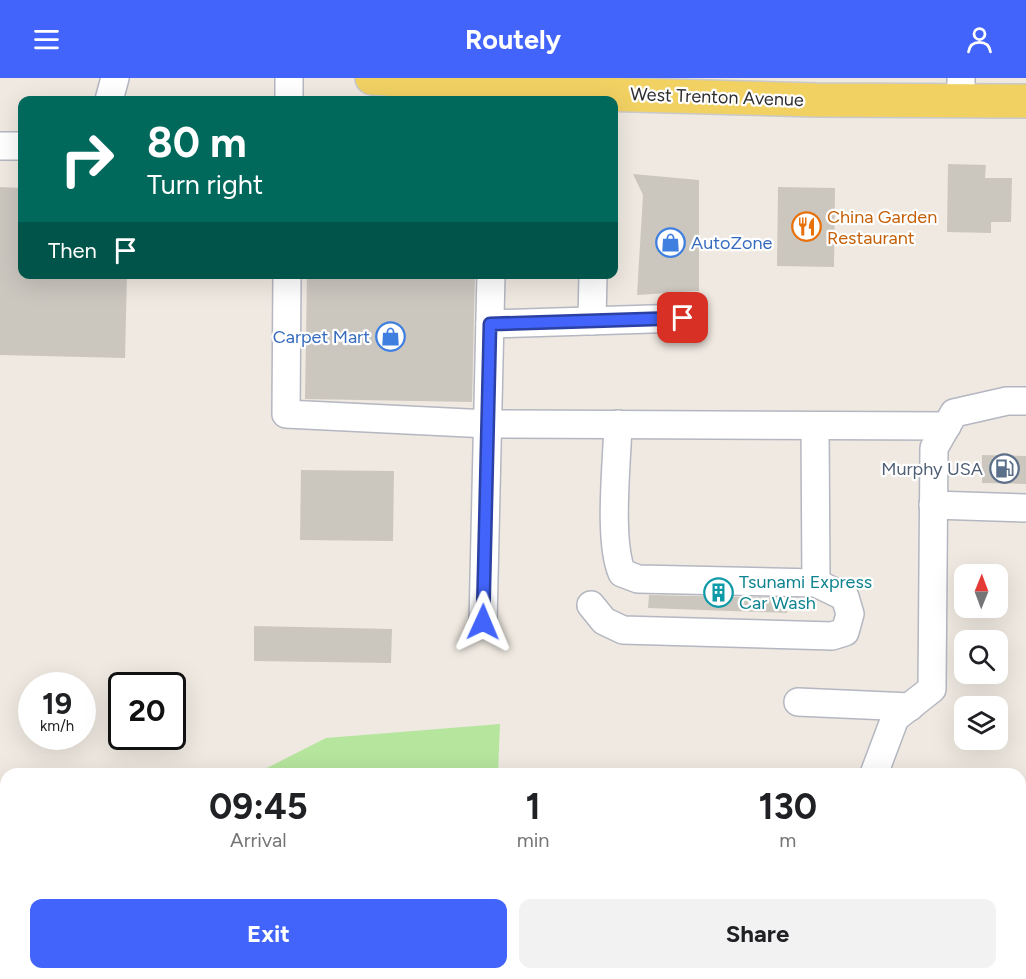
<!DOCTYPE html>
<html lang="en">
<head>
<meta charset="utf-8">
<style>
  :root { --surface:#fff; --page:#f2f2f2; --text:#202124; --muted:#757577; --accent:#4264fb }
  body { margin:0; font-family:Figtree,sans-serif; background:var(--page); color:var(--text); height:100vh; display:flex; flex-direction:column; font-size:22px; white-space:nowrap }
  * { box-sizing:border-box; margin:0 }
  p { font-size:20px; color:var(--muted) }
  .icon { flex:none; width:33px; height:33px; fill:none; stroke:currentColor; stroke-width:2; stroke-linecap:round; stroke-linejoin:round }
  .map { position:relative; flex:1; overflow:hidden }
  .details { position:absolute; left:0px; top:690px; width:1026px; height:212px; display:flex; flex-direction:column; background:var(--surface); border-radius:18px 18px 0 0; box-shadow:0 6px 24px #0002 }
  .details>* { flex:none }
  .guide { position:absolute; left:18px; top:18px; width:600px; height:183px; border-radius:12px; box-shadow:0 6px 24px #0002; background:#00695c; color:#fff; overflow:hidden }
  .needle { width:39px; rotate:1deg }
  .controls { position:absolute; left:954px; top:486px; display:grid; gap:12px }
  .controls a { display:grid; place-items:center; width:54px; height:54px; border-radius:12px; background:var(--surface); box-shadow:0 6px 24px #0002; font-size:30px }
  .speed { position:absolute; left:18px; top:594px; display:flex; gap:12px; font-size:30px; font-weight:700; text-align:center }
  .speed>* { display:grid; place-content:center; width:78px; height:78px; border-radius:50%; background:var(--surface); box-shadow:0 6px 24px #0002; line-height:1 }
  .speed small { font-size:15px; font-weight:400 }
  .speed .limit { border:3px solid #111; border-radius:9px; background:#fff; color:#111 }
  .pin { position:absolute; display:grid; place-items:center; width:51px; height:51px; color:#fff; margin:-26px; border-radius:12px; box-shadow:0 3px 9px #0006 }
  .me { position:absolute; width:66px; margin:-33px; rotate:1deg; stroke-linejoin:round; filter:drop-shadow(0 0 4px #0008) }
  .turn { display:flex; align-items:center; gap:21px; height:126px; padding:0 30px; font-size:27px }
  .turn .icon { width:78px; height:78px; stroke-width:2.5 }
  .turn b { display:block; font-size:42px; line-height:51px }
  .then { display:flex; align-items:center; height:57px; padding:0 30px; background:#0003; gap:12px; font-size:22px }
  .eta { display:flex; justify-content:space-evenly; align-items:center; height:102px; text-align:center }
  .eta b { font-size:36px; font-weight:700; line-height:42px }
  .button { display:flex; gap:12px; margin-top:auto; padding:12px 30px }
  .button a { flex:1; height:69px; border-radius:12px; background:var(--accent); color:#fff; font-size:24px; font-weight:700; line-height:69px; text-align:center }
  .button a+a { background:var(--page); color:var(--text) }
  header { display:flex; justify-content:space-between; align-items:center; height:78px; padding:0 30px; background:var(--accent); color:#fff; font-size:27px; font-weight:700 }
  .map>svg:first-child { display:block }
  .green { fill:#b6e59e }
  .building { fill:#cbc7bf }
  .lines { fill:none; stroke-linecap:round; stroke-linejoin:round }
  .minor-casing { stroke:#b4b7c1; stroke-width:30 }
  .major-casing { stroke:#c9c9c9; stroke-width:36 }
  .minor { stroke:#fff; stroke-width:27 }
  .major { stroke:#f2d163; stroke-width:33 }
  .route-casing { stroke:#2b41a3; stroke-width:15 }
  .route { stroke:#4264fb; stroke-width:10 }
  .labels { text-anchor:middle; stroke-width:4.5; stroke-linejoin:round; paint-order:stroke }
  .street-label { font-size:18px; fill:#2e2e2e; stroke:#fff }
  .food-label { font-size:18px; fill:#c56008; stroke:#fff; text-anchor:start }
  .shop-label { font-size:18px; fill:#366cbe; stroke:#fff; text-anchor:start }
  .service-label { font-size:18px; fill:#4e5e75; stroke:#fff; text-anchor:end }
  .culture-label { font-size:18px; fill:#0d838f; stroke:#fff; text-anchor:start }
</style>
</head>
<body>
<header><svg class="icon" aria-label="menu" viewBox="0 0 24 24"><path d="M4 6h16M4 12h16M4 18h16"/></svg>Routely<svg class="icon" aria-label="person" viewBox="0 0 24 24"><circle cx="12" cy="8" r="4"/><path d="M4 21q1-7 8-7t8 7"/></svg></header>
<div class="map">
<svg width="1026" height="901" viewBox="0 0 1026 901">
  <rect width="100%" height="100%" fill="#efe9e1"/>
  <g class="green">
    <polygon points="500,646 498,696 255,696 326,660"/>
    <polygon points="232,896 328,896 325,901 250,901"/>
  </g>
  <g class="building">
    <polygon points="948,86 986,87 985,100 1012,100 1011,144 991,144 991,155 947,154"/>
    <polygon points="633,96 699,102 699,213 637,217 643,117"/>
    <polygon points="0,109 22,110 22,196 127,196 125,280 0,277"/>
    <polygon points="778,109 835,110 834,189 777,188"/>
    <polygon points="307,196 475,196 472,324 305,321"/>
    <polygon points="982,377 1026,378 1026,406 982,405"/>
    <polygon points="301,392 394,393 393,463 300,462"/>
    <polygon points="649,517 787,520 787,535 648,530"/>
    <polygon points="254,548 392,551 391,585 254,583"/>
  </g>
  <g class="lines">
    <defs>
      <g id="minor">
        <polyline points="109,22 115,0"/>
        <polyline points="289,22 289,0"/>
        <polyline points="961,22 961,0"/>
        <polyline points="0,68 22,68"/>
        <polyline points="287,196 286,336 488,346 947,348"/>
        <polyline points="592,243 593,196"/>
        <polyline points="490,246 683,240"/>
        <polyline points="815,348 816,505"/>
        <polyline points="933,427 1026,430"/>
        <path d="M591 527 604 543 623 552 832 558 845 554 850 536 845 519 816 505 638 501 622 495C608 462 617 385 618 346"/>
        <polyline points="483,544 491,196"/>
        <polyline points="798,624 910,629"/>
        <polyline points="874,696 895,640 932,611 934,370 954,335 1007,323 1026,323"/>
        <polyline points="797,901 799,896"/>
      </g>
      <polyline id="major" points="372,0 597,16 816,22 1026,23"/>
    </defs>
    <use href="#minor" class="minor-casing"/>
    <use href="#major" class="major-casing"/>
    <use href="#minor" class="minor"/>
    <use href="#major" class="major"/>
  </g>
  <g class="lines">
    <defs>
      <polyline id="route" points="483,544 490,246 683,240"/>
    </defs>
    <use href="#route" class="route-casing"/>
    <use href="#route" class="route"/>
  </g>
  <defs>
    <symbol id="restaurant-ring" viewBox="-11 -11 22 22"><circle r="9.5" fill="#fff" stroke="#e8710a" stroke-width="1.5"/><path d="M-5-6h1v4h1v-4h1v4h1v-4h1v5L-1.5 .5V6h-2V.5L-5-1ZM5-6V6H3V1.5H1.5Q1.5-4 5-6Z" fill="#e8710a"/></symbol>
    <symbol id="shop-ring" viewBox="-11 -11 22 22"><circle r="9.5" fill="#fff" stroke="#3f7fe0" stroke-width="1.5"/><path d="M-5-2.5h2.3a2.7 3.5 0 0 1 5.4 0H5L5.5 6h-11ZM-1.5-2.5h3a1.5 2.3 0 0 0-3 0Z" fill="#3f7fe0"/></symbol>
    <symbol id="fuel-ring" viewBox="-11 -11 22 22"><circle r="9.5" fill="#fff" stroke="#5c6f8a" stroke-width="1.5"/><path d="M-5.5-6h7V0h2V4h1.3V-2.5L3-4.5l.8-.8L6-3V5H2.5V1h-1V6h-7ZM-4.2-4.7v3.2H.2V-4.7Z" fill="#5c6f8a"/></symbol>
    <symbol id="building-ring" viewBox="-11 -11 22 22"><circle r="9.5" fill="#fff" stroke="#0f9aa8" stroke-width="1.5"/><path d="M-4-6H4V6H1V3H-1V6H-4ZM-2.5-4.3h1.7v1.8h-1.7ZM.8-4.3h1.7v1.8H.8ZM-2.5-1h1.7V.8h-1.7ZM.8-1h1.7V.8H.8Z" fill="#0f9aa8"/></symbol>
  </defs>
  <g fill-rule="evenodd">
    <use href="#restaurant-ring" x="790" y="132" width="33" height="33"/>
    <use href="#shop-ring" x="654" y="148" width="33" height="33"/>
    <use href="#shop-ring" x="374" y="242" width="33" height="33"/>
    <use href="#fuel-ring" x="988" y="374" width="33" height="33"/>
    <use href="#building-ring" x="702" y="498" width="33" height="33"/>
  </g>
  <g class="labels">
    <g class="street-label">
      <text transform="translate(717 19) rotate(2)" y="6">West Trenton Avenue</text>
    </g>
    <g class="food-label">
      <text x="827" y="145">China Garden<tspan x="827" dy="21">Restaurant</tspan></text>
    </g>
    <g class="shop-label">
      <text x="691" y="171">AutoZone</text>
      <text x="370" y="265" text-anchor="end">Carpet Mart</text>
    </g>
    <g class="service-label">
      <text x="983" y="397">Murphy USA</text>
    </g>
    <g class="culture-label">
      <text x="739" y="510">Tsunami Express<tspan x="739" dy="21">Car Wash</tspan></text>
    </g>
  </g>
</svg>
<div class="controls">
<a><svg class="needle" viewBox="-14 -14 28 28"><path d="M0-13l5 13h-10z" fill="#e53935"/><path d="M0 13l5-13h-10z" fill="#757577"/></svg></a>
<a><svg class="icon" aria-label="search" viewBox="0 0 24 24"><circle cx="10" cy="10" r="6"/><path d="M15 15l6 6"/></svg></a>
<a><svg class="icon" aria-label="layers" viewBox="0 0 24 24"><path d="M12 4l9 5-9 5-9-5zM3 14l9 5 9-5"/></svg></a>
</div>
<div class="speed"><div>19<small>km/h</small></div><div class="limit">20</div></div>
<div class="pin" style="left:683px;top:240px;background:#d93025"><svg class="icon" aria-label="arrive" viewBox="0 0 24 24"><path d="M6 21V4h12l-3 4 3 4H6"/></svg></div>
<svg class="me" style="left:483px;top:544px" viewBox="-20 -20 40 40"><path d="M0-17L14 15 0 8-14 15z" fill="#4264fb" stroke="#fff" stroke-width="4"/></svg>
<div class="guide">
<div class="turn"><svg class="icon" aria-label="right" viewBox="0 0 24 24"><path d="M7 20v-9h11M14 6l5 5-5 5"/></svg><div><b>80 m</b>Turn right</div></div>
<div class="then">Then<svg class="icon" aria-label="arrive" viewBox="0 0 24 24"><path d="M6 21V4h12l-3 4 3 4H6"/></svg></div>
</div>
<section class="details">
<div class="eta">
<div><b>09:45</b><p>Arrival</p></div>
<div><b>1</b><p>min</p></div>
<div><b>130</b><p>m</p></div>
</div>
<div class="button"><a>Exit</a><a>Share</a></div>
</section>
</div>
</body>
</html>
